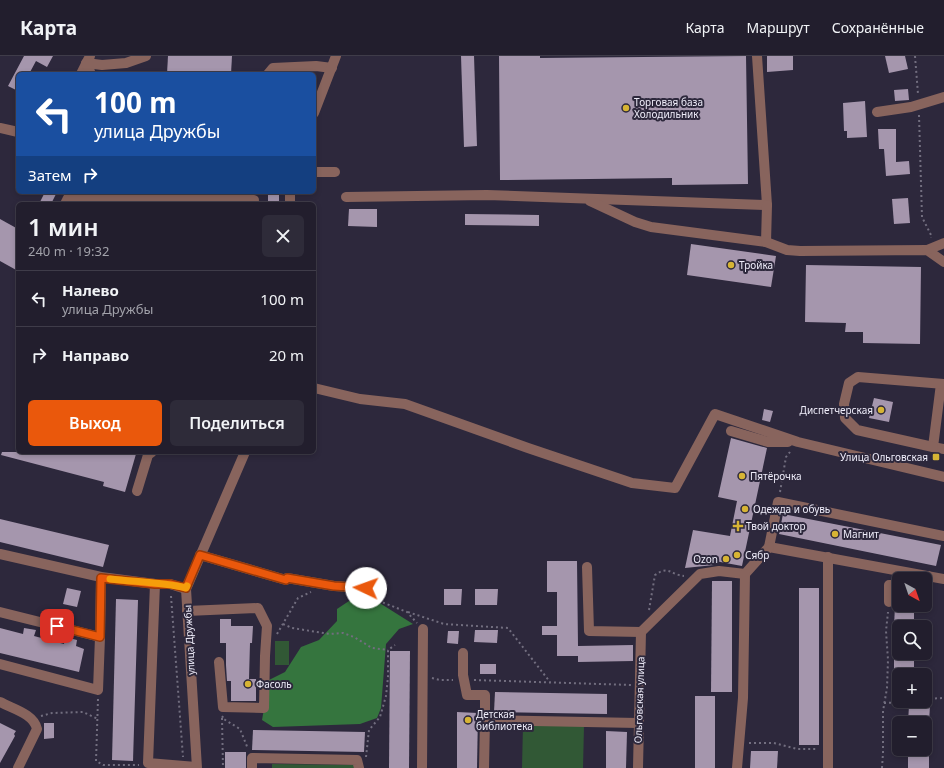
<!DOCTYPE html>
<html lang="ru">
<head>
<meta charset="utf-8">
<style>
  :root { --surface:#221e2d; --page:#2e2b39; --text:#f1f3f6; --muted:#a2a2aa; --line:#3f3c49; --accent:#ea580c }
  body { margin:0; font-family:"Noto Sans",sans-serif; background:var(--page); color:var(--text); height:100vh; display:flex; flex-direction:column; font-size:15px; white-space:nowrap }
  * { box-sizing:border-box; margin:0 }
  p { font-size:13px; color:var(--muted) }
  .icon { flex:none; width:22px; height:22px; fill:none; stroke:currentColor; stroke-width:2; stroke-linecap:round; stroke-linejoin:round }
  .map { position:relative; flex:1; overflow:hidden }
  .panel { position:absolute; left:16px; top:146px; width:300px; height:252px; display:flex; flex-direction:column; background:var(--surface); border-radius:6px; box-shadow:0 2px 6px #0003,0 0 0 1px var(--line) }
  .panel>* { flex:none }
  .hud { position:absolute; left:16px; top:16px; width:300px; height:122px; border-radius:6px; box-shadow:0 2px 6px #0003,0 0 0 1px var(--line); background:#1a4fa0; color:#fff; overflow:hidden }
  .needle { width:26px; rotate:140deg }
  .controls { position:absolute; left:892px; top:516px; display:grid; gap:8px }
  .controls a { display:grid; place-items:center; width:40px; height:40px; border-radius:6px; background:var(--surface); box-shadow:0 2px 6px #0003,0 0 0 1px var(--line); font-size:20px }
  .pin { position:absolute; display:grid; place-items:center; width:34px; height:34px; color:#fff; margin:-17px; border-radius:8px; box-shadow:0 2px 6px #0006 }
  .me { position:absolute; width:44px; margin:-22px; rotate:273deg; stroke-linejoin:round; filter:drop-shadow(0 0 3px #0008) }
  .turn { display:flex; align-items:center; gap:14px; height:84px; padding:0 12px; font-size:18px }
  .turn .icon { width:52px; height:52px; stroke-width:2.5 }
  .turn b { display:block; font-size:28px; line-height:34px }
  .then { display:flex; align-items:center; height:38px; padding:0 12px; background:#0003; gap:8px; font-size:15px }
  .round { display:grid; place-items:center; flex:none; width:42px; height:42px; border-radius:6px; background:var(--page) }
  .headline { display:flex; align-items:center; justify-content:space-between; height:68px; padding:0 12px }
  h1 { font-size:24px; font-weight:600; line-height:30px }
  .action { display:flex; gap:8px; margin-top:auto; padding:8px 12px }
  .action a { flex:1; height:46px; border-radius:6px; background:var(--accent); color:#fff; font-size:16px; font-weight:600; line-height:46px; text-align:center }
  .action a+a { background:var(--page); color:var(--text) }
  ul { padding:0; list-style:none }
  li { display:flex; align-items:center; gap:12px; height:56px; padding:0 12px; border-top:1px solid var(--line) }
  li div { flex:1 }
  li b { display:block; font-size:15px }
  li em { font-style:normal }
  header { display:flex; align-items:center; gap:24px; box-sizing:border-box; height:56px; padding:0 20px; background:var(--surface); border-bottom:1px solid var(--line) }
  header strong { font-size:19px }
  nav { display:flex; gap:22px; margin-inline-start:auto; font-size:14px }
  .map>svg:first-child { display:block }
  .green { fill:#315835 }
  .forest { fill:#35753e }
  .building { fill:#a596ad }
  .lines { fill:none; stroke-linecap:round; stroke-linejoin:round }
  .path { stroke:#726e7f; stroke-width:2; stroke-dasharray:2 3; stroke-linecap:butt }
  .minor { stroke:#88645d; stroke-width:10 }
  .route-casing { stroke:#983908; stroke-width:10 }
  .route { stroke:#ea580c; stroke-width:7 }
  .slow { stroke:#f59e0b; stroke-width:7 }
  .poi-dot { fill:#d7b434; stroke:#2d283c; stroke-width:1.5 }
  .labels { text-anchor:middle; stroke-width:4; stroke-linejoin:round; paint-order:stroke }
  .poi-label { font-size:10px; fill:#eeecf9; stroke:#2d283c; text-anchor:start }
  .street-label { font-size:10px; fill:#eeecf9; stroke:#2d283c }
</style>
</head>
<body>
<header>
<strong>Карта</strong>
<nav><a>Карта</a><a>Маршрут</a><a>Сохранённые</a></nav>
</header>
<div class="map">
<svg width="944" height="712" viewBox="0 0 944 712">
  <rect width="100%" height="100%" fill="#2d283c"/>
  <g class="green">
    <rect x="275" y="585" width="14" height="24"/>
    <polygon points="523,669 584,670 583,712 522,712"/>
    <polygon points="272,708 354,709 355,712 272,712"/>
  </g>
  <polygon class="forest" points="349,545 378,546 413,568 399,573 386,588 381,652 377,662 360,668 273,671 262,664 269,624 285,616 301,591 319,584 337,565 337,553"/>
  <g class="building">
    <polygon points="24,0 53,0 47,11 36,5 29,18 18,18 18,35 8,30"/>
    <polygon points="168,0 232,0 231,18 167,18"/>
    <polygon points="461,0 474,0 477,90 464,91"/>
    <polygon points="499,0 540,0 540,2 746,0 748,128 672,129 672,122 500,124"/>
    <polygon points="767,0 793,0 793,14 767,16"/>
    <polygon points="885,0 905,0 908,13 889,17"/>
    <polygon points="908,33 909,44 895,45 894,34"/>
    <polygon points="865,45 867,81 847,82 847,75 844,75 843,47"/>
    <polygon points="878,73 896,73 896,106 909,105 910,118 886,120 884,93 879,93"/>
    <polygon points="45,136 57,136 51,148 39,148"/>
    <polygon points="268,136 279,136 279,147 268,146"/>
    <polygon points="908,142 910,167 894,168 892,143"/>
    <polygon points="349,153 377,153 377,171 348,170"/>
    <polygon points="465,158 539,159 539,170 465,169"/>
    <polygon points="0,163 18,173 18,215 0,205"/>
    <polygon points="691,188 776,200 771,231 687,219"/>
    <polygon points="806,209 921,211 920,288 863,287 863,276 845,276 846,267 805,266"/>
    <polygon points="874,342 893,346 889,366 869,362"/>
    <polygon points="764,353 773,355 770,366 762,364"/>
    <polygon points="731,382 767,392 742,510 715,505 714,509 685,512 693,474 730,480 737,445 718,441"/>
    <polygon points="2,396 128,396 136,398 125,436 103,430 104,426 1,399"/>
    <polygon points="783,458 941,489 936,510 779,478"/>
    <polygon points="0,463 109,489 103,511 0,486"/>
    <polygon points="547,505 577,505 578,590 633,589 633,605 578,606 578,600 557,600 557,579 542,579 542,570 557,570 557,536 547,536"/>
    <polygon points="712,525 732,525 732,636 711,636"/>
    <polygon points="67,532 81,535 77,551 63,548"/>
    <rect x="799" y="532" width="20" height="157"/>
    <polygon points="444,533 462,533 461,549 444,549"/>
    <polygon points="475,533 498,533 497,549 475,549"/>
    <polygon points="116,543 138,544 133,705 112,704"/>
    <polygon points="895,549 914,549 914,571 894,571"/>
    <polygon points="220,563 231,563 231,570 253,570 252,587 250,587 249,623 256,623 256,645 231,645 231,625 227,625 226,609 226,587 220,587"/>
    <polygon points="0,572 23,578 24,572 36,574 34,580 64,588 65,581 77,584 76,590 84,593 79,616 0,597"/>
    <polygon points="475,574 498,574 497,587 474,586"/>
    <polygon points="448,575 459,575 458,588 447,587"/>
    <polygon points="390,595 410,595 409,712 389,712"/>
    <rect x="894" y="597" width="20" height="22"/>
    <rect x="480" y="608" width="16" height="10"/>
    <polygon points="495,636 607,638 607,658 494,656"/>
    <rect x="695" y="640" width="20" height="72"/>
    <polygon points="909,649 930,649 929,667 908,667"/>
    <polygon points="457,656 478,657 477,712 457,712"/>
    <polygon points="0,667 16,675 14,678 15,680 0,707"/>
    <polygon points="44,667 54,667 54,682 44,683"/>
    <polygon points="253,674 365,676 364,696 252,694"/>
    <polygon points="606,675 627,676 626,712 606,712"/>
    <rect x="908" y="693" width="21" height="19"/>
    <polygon points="751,695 778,695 777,712 750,712"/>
    <rect x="225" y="696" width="21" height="16"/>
  </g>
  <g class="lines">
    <g class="path">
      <polyline points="915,0 918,38"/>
      <polyline points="919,59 922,161 931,179 931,182"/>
      <polyline points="780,436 786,401 790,396"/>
      <polyline points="171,540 183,701"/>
      <polyline points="369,541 407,556 417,567"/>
      <path d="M649 554 655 519C669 509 671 519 684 520"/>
      <polyline points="408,556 444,568 508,572 550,626"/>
      <polyline points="283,568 292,572 330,578 343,577 354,581 372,592 388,594"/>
      <polyline points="277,578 298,542 311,536"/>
      <polyline points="432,622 440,624 453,624"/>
      <polyline points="474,624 631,629"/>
      <polyline points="98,643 96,705 103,709 139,709"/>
      <polyline points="925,643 944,642"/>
      <polyline points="884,647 918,646 920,645"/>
      <polyline points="41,660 52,657 83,656 98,663"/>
      <polyline points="223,660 222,662 240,673 248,693"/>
      <polyline points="222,662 223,712"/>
      <polyline points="749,687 774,687 797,693 817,693"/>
      <polyline points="366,701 369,674 380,661 386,640 388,621 388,594 395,589"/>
      <polyline points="882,712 883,697 883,655 887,632 888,604 886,575 888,556"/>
    </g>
    <g class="minor">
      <polyline points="81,18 90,0"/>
      <polyline points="91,18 86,7 102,9 126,7 146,0"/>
      <polyline points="268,18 273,12 316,10 332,12"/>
      <polyline points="877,56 911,51 944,41"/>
      <polyline points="314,57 336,0"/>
      <polyline points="0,72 18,76"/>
      <polyline points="314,116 335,116"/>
      <polyline points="346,141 487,139 767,149 757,0"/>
      <polyline points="590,145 635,166 651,171 766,186 787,194 800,195 927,194 944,206"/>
      <polyline points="65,148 68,142 254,144 253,148"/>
      <polyline points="290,148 290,136"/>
      <polyline points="766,186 767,149"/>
      <polyline points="927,194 944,187"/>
      <polyline points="941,328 933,391 944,393"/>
      <polyline points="314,332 360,343 405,348 528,392 632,427 675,432 715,358 798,386 944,421"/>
      <polyline points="731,375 768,386 788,386"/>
      <polyline points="933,391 857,374 845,362 844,348 849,327 858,321 944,328"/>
      <polyline points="137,435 148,399 152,396"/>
      <polyline points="944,480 778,446 769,491 944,523"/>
      <polyline points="0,498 101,521 155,528"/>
      <polyline points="200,499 286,524 287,522 334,530 366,532"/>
      <polyline points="828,501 828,712"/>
      <polyline points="587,511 589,575 641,576 700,518 719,515 745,518 769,491"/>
      <polyline points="925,530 928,530 928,520"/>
      <polyline points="186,533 170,528 155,528 148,707 196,711"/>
      <polyline points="889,546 889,529 899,529"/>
      <polyline points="187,555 258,552 267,570 265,600 264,652 223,651 219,606"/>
      <polyline points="0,556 100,581 101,521"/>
      <polyline points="463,597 463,619 467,639 485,639 485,664"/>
      <polyline points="0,608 98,634 100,581"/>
      <path d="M0 646C13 653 34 658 37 673L18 712"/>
      <polyline points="197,712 186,533 245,396"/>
      <polyline points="252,712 252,702 357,704 359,712"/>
      <polyline points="422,712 423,573"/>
      <polyline points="484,712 485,664 638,667"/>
      <polyline points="638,712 641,576"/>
      <polyline points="737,712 743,642 745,518"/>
    </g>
  </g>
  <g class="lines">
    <defs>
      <polyline id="route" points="57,570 100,581 101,522 155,528 170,528 186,532 200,499 286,524 287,522 334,530 366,532"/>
    </defs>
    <use href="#route" class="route-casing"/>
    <use href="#route" class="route"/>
    <path class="slow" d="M110 523C135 526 162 526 186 532L187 530"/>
  </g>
  <g class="poi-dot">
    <circle cx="626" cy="52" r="4"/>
    <circle cx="731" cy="209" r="4"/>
    <circle cx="881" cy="354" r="4"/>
    <rect x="932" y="397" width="8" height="8" rx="2"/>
    <circle cx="742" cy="420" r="4"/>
    <circle cx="745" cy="453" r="4"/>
    <path d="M736 464h4v4h4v4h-4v4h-4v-4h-4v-4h4z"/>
    <circle cx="835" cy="478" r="4"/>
    <circle cx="737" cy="499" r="4"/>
    <circle cx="726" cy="503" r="4"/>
    <circle cx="248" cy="628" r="4"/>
    <circle cx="468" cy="664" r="4"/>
  </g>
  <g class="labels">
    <g class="poi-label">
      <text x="634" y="50">Торговая база<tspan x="634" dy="12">Холодильник</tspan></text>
      <text x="739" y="213">Тройка</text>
      <text x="873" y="358" text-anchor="end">Диспетчерская</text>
      <text x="928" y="405" text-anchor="end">Улица Ольговская</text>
      <text x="750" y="424">Пятёрочка</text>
      <text x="753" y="457">Одежда и обувь</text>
      <text x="746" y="474">Твой доктор</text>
      <text x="843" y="482">Магнит</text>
      <text x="745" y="503">Сябр</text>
      <text x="718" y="507" text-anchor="end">Ozon</text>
      <text x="256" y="632">Фасоль</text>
      <text x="476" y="662">Детская<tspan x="476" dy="12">библиотека</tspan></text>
    </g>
    <g class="street-label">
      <text transform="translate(189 584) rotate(-93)" y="4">улица Дружбы</text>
      <text transform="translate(639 644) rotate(-88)" y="4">Ольговская улица</text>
    </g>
  </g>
</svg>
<div class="controls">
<a><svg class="needle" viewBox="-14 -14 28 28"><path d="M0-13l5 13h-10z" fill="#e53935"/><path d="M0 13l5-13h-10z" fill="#a2a2aa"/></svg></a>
<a><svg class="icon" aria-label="search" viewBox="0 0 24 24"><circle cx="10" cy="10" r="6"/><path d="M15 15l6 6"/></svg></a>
<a>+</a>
<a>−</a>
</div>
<div class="pin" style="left:57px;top:570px;background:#d93025"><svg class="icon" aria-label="arrive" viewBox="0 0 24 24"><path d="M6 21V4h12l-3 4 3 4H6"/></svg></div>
<svg class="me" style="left:366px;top:532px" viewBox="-20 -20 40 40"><circle r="19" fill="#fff"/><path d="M0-13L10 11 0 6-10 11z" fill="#ea580c"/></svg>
<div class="hud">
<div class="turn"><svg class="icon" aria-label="left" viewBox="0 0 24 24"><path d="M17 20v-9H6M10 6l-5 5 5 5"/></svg><div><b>100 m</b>улица Дружбы</div></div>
<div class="then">Затем<svg class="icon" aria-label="right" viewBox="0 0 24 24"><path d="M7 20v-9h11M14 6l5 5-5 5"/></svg></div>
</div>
<section class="panel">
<div class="headline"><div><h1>1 мин</h1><p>240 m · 19:32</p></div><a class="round"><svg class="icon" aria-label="close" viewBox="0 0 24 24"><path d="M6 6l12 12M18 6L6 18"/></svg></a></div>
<ul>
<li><svg class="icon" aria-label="left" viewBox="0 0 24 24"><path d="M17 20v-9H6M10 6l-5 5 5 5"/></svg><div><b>Налево</b><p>улица Дружбы</p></div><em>100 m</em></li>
<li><svg class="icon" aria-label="right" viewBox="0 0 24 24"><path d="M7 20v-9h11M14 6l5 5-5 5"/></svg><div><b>Направо</b></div><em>20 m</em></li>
</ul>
<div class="action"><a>Выход</a><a>Поделиться</a></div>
</section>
</div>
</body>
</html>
